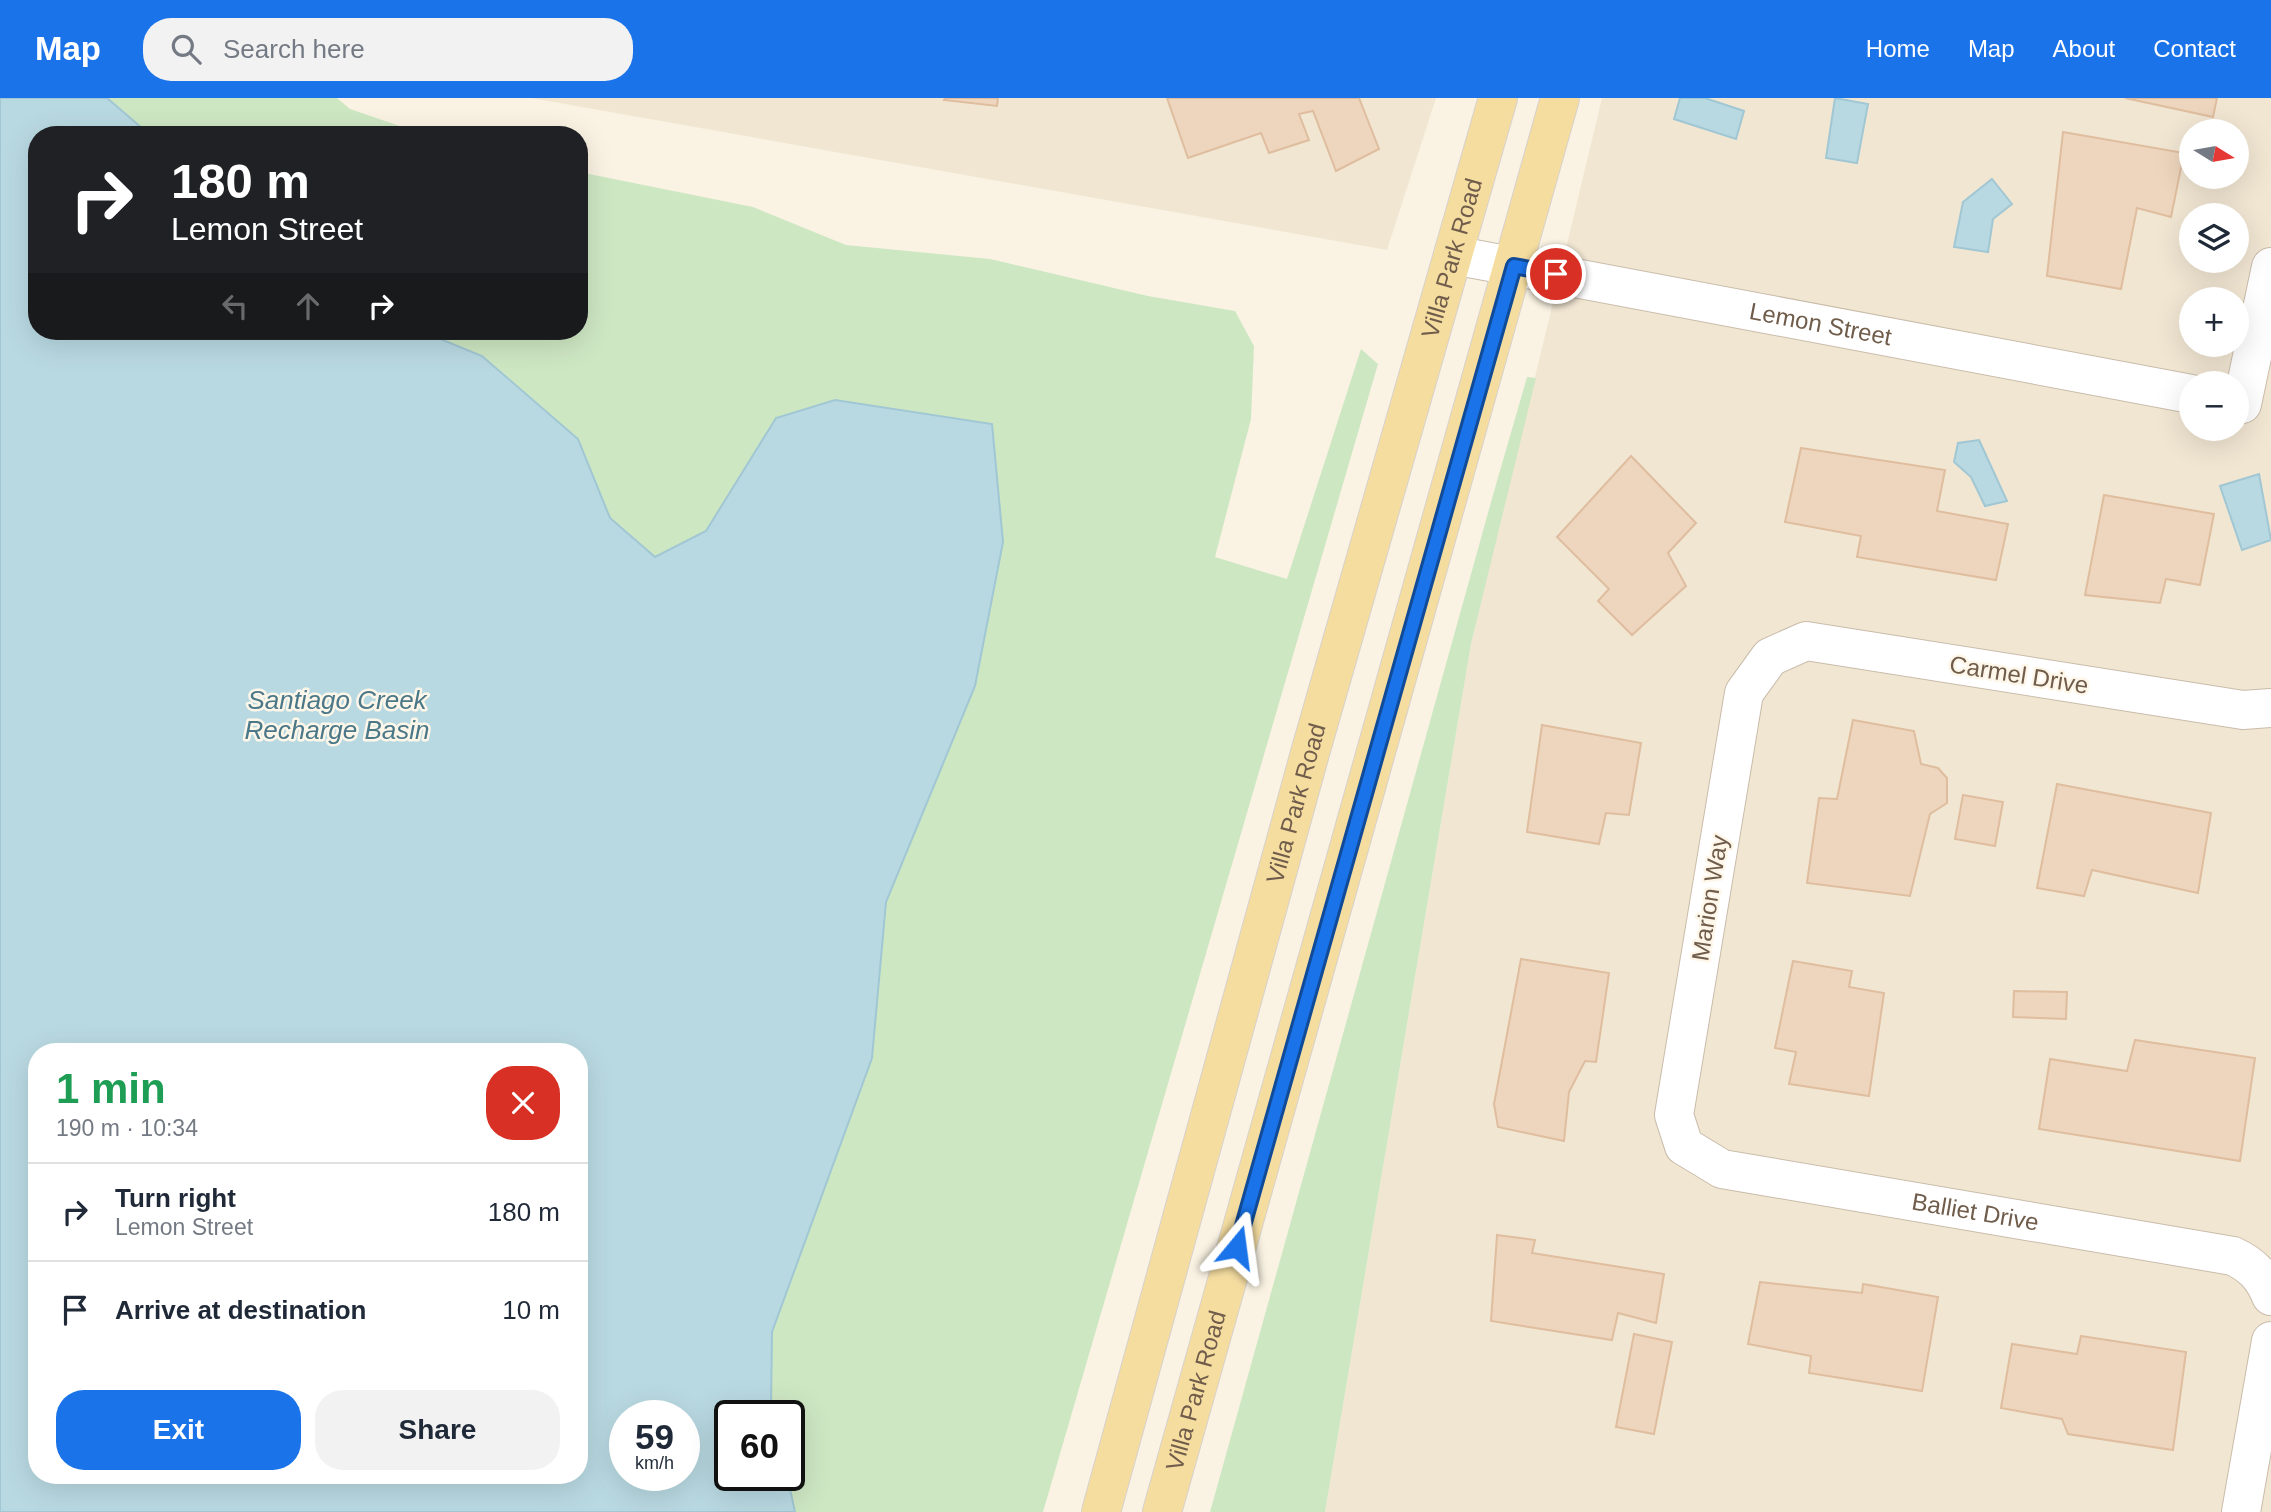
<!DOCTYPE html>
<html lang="en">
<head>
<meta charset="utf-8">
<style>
  :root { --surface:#fff; --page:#f2f2f3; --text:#1f2937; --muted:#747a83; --line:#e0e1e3; --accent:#1a73e8 }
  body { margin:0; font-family:Helvetica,sans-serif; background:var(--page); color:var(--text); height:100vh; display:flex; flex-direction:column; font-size:26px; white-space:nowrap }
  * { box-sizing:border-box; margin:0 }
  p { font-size:23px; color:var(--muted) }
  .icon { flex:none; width:38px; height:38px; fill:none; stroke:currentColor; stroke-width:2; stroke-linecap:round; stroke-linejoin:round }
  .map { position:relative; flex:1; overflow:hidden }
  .side { position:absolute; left:28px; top:945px; width:560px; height:441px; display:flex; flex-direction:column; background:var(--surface); border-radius:28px; box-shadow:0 7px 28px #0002 }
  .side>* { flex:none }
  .hud { position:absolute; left:28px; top:28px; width:560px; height:214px; border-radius:28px; box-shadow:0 7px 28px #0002; background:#202124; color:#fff; overflow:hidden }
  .needle { width:46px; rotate:101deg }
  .controls { position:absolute; left:2179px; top:21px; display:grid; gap:14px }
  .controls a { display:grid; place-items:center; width:70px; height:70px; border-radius:50%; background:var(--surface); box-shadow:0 7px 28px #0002; font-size:35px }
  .speed { position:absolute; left:609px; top:1302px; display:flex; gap:14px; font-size:35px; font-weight:700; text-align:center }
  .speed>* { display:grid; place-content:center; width:91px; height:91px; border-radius:50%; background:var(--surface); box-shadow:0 7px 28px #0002; line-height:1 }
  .speed small { font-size:18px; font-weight:400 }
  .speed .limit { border:4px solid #111; border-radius:10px; background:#fff; color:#111 }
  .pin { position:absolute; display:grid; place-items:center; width:60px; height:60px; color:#fff; margin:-30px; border:4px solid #fff; border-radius:50%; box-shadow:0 2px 7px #0007 }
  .me { position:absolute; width:77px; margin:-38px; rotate:16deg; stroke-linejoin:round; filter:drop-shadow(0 0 5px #0008) }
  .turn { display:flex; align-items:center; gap:24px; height:147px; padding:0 28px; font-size:32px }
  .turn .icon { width:91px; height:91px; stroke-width:2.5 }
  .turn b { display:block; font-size:49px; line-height:60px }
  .lanes { display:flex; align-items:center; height:66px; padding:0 28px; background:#0003; justify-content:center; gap:35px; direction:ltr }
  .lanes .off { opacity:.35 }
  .round { display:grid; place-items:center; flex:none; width:74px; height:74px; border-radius:28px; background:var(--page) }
  .head { display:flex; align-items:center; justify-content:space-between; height:119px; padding:0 28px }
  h1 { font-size:42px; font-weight:700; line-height:52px; color:#1e9e55 }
  .action { display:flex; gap:14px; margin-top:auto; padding:14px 28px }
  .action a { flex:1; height:80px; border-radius:28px; background:var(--accent); color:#fff; font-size:28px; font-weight:700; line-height:80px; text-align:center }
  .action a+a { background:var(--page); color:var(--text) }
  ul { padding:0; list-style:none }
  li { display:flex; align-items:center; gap:21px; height:98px; padding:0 28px; border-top:2px solid var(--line) }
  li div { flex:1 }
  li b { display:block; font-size:26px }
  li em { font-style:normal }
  header { display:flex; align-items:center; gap:42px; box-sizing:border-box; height:98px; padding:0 35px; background:var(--accent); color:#fff }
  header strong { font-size:33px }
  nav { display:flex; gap:38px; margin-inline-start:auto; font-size:24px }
  .search { width:490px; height:63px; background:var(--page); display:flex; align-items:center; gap:18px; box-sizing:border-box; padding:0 24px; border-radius:28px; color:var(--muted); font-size:26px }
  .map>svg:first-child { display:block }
  .residential { fill:#f1e6d2; fill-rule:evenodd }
  .green { fill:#cee7c3 }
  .water { fill:#b9d9e2; stroke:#a0c7d3; stroke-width:2; fill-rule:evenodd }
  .building { fill:#eed5bd; stroke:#dfbd9f; stroke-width:2 }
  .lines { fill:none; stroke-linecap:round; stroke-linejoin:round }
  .minor-casing { stroke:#cabcab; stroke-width:40 }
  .major-casing { stroke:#d7d1cd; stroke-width:40 }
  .minor { stroke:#fff; stroke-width:38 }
  .major { stroke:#f5dda0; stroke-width:38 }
  .route-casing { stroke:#114b97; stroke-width:18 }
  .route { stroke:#1a73e8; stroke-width:12 }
  .labels { text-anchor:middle; stroke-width:5; stroke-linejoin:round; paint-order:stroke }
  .street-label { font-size:24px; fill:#705c4b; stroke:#fef7e9 }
  .water-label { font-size:26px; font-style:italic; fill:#4a7889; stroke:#fef7e9 }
</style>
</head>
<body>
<header>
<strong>Map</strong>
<div class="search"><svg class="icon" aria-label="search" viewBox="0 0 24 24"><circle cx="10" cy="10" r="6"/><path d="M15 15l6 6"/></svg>Search here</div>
<nav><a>Home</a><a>Map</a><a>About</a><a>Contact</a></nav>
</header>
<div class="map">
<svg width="2271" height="1414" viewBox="0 0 2271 1414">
  <rect width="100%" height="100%" fill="#faf3e3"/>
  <g class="residential">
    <polygon points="531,0 1436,0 1387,152"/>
    <path d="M1602 0H2271V1414H1325L1471 546ZM2191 33H2236V79H2191ZM2191 117H2236V163H2191ZM2191 201H2236V247H2191ZM2191 285H2236V331H2191Z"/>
  </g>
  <g class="green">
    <polygon points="107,0 337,0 350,11 426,37 150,37"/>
    <polygon points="579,74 753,109 846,147 990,161 1148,198 1235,213 1254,248 1251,321 1215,459 1287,481 1361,251 1378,266 1043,1414 795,1414 787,1377 789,1377 789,1318 773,1318 771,1309 772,1234 872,960 886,804 975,588 1003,444 992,326 907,313 776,320 706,433 655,460 610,420 578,341 482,258 421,233 579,233"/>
    <polygon points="1527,279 1536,280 1471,546 1325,1414 1210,1414 1493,397"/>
  </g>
  <g class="water">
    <path d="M0 0H107L150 37H37V233H421L482 258 578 341 610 420 655 459 706 433 776 320 835 302 992 326 1003 444 975 588 886 804 872 960 772 1234 771 1309 773 1318H730V1377H787L795 1414H0ZM37 954H579V1377H37ZM625 1318H684V1377H625Z"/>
    <polygon points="1680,0 1705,0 1744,13 1736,41 1674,21"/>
    <polygon points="1835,0 1868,6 1857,65 1826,60"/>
    <polygon points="1992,81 2012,106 1993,121 1988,154 1954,149 1963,104"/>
    <polygon points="1979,342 2007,403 1985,408 1971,379 1954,364 1958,345"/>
    <polygon points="2259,376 2271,442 2242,452 2220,388"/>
  </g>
  <g class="building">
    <polygon points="945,0 998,0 997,8 944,2"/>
    <polygon points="1167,0 1359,0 1379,51 1336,73 1313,13 1299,16 1309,42 1269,55 1261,35 1188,60"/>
    <polygon points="2125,0 2217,0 2213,19"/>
    <polygon points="2063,34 2184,55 2171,119 2137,110 2121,191 2047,178"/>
    <polygon points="1801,350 1945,372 1937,413 2008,426 1996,482 1857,459 1861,438 1785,424"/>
    <polygon points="1631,358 1696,425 1668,455 1686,488 1632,537 1598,503 1609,491 1557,439"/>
    <polygon points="2104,397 2214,416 2200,487 2166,481 2160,505 2085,497"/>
    <polygon points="1853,622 1914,633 1921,666 1938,670 1947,680 1947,705 1930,716 1910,798 1807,785 1819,700 1837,701"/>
    <polygon points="1542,627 1641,645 1629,717 1606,715 1599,746 1527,734"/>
    <polygon points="2057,686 2211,715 2198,795 2092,772 2084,798 2037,790"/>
    <polygon points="1963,697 2003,704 1995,748 1955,741"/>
    <polygon points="1521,861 1609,875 1596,964 1585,963 1569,994 1564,1043 1498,1029 1494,1006"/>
    <polygon points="1793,863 1852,873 1849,889 1884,895 1869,998 1789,986 1796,954 1775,950"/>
    <polygon points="2014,893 2067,894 2066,921 2013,919"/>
    <polygon points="2135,942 2255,960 2240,1063 2039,1031 2050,961 2127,973"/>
    <polygon points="1497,1137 1535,1142 1532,1155 1664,1176 1656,1225 1618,1215 1612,1242 1491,1223"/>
    <polygon points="1760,1184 1862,1195 1863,1186 1938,1199 1922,1293 1809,1275 1811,1258 1748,1246"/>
    <polygon points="1634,1236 1672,1244 1654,1336 1616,1329"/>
    <polygon points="2081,1238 2186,1254 2173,1352 2068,1336 2062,1321 2001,1310 2012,1246 2077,1256"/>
  </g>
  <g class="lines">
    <defs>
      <g id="minor">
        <path id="s1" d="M1453 157 2191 296"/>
        <polyline points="2242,306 2271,169"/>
        <path id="s2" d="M2271 610 2243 612 1806 543 1770 559 1744 595 1674 1017 1684 1048 1722 1071 2233 1158C2252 1167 2263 1178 2271 1198"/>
        <polyline points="2241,1414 2271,1243"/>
      </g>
      <g id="major">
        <path id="s3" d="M1101 1414 1310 655 1498 0"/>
        <path id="s4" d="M1162 1414 1560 0"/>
      </g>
    </defs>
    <use href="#minor" class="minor-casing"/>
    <use href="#major" class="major-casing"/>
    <use href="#minor" class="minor"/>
    <use href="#major" class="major"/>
  </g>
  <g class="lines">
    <defs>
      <polyline id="route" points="1237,1149 1514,168 1556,176"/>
    </defs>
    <use href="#route" class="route-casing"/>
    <use href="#route" class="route"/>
  </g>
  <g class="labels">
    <g class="street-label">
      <text dy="8" stroke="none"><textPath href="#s3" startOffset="1302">Villa Park Road</textPath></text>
      <text dy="8" stroke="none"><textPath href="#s1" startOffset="374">Lemon Street</textPath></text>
      <text transform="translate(2019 577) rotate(9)" y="8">Carmel Drive</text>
      <text dy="8" stroke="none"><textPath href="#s3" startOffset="735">Villa Park Road</textPath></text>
      <text transform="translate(1710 800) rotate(-81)" y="8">Marion Way</text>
      <text dy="8" stroke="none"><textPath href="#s2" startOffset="1316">Balliet Drive</textPath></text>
      <text dy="8" stroke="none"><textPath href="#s4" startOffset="126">Villa Park Road</textPath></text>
    </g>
    <g class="water-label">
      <text x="337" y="611">Santiago Creek<tspan x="337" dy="30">Recharge Basin</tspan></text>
    </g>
  </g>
</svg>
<div class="controls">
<a><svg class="needle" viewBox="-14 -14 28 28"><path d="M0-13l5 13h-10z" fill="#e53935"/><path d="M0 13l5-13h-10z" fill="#747a83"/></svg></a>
<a><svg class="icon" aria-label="layers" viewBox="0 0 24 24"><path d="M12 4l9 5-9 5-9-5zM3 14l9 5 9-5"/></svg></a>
<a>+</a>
<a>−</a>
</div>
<div class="speed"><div>59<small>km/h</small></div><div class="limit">60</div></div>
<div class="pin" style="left:1556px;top:176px;background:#d93025"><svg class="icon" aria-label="arrive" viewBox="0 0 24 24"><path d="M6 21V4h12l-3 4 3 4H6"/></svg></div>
<svg class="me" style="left:1237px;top:1149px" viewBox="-20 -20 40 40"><path d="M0-17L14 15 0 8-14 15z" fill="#1a73e8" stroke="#fff" stroke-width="4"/></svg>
<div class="hud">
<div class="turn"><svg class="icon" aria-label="right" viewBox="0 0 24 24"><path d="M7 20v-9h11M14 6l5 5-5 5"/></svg><div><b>180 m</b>Lemon Street</div></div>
<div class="lanes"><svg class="icon off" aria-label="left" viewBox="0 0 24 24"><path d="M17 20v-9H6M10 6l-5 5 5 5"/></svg><svg class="icon off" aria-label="ahead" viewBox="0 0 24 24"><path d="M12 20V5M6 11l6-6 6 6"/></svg><svg class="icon" aria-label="right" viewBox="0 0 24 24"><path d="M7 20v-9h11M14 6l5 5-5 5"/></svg></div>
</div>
<section class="side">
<div class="head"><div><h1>1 min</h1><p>190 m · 10:34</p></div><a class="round" style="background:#d93025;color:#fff"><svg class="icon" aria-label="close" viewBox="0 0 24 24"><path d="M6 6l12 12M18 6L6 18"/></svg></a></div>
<ul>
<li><svg class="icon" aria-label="right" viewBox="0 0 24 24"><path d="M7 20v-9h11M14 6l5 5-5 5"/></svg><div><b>Turn right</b><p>Lemon Street</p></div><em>180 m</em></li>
<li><svg class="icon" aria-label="arrive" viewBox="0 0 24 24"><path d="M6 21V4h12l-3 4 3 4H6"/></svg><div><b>Arrive at destination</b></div><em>10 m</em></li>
</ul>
<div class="action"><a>Exit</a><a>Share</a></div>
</section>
</div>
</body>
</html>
